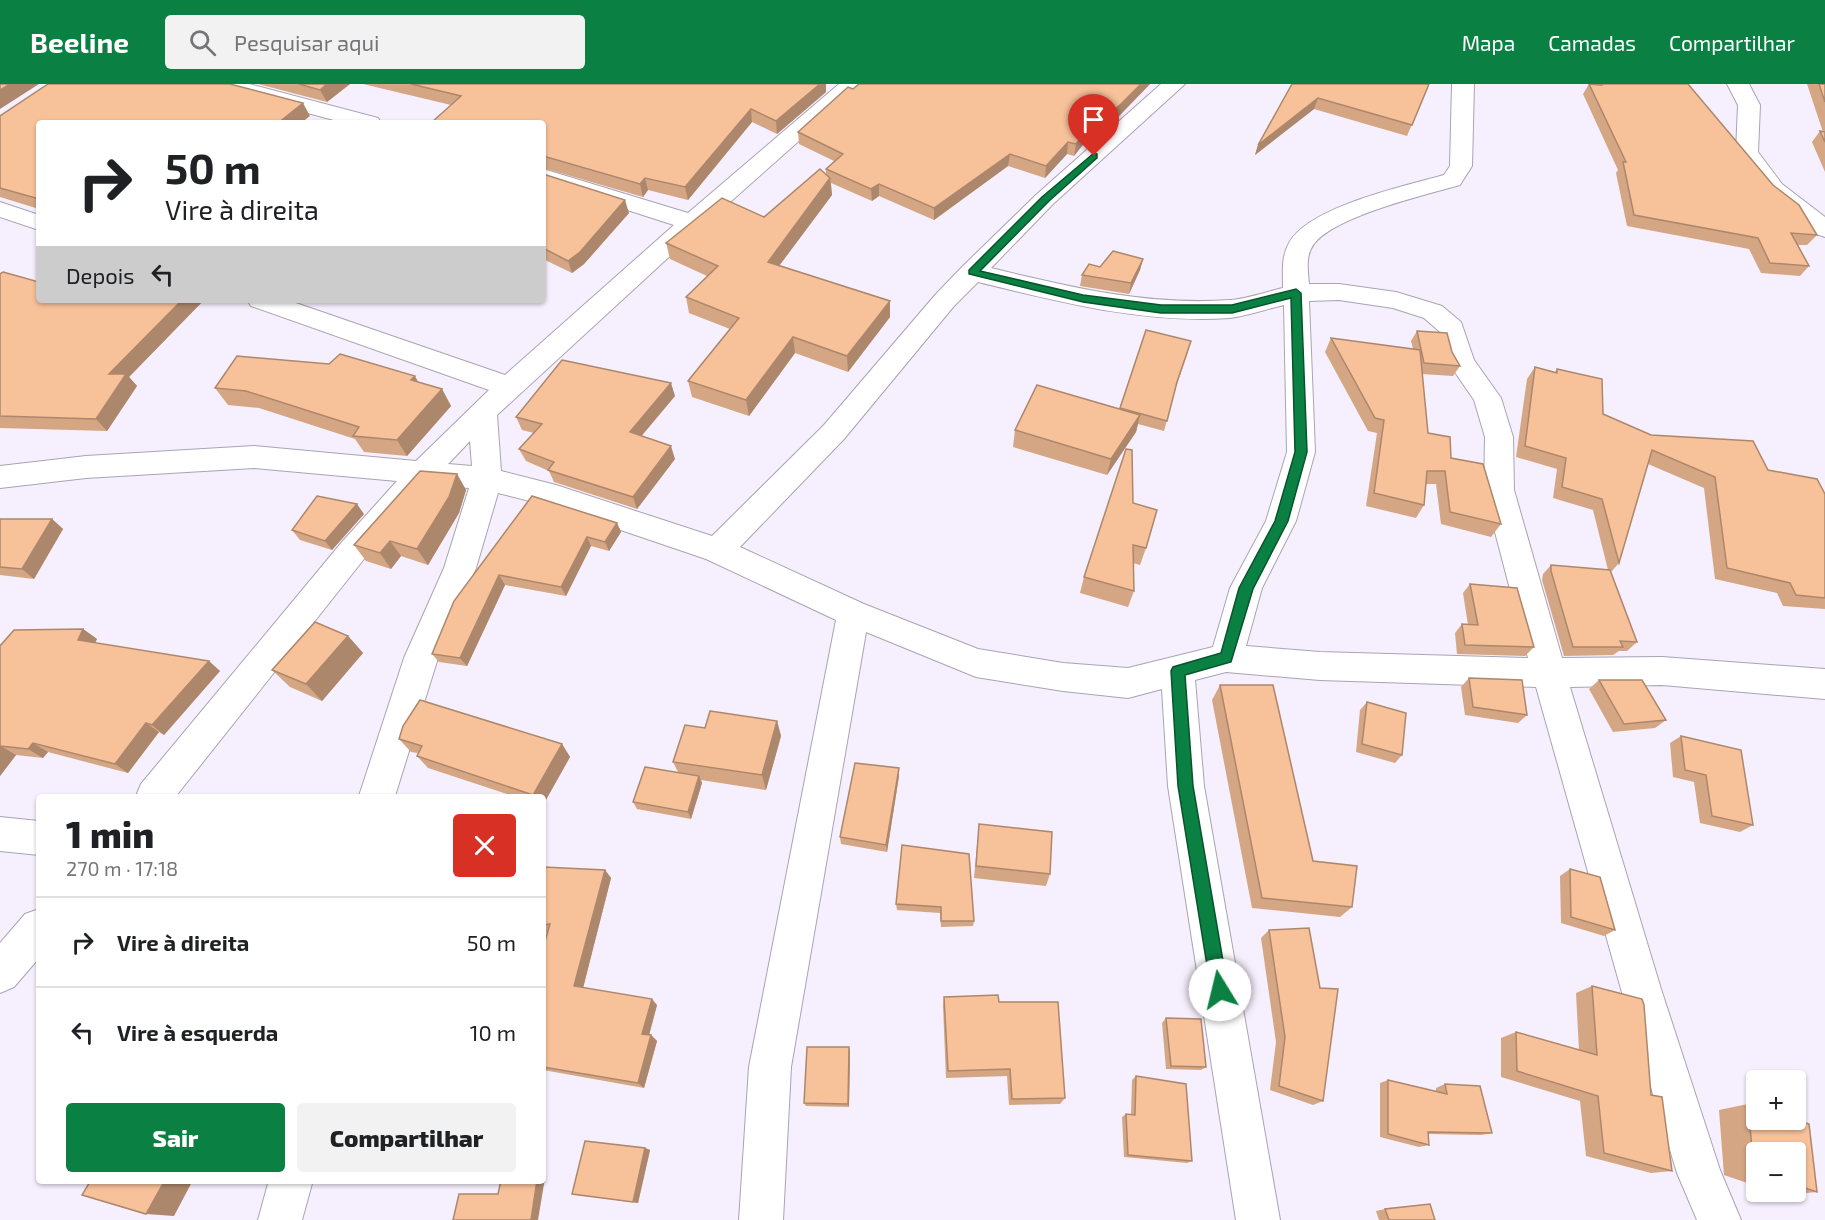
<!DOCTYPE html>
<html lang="pt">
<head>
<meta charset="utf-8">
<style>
  :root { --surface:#fff; --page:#f2f2f2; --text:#202124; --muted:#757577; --line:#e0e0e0; --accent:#0b8043 }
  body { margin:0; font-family:"Exo 2",sans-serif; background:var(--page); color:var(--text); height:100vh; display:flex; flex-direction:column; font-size:22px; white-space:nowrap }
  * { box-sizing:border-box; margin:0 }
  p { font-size:20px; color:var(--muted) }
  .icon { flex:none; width:33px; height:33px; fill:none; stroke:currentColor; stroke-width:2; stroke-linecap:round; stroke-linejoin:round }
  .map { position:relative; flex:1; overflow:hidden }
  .details { position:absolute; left:36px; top:710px; width:510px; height:390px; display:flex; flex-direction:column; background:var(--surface); border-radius:6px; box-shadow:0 2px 4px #0004 }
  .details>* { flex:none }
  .guide { position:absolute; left:36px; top:36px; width:510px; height:183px; border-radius:6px; box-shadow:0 2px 4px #0004; background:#fff; color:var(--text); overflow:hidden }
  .tools { position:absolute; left:1746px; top:986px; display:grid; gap:12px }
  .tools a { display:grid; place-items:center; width:60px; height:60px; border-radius:6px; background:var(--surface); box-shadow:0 2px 4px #0004; font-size:30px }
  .pin { position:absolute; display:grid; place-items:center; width:51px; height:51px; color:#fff; margin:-62px -26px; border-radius:50% 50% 50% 0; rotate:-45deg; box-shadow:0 0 6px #0007 }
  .pin .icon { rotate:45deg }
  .me { position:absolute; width:66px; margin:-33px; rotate:351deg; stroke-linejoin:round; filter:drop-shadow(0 0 4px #0008) }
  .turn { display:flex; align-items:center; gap:21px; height:126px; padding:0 30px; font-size:27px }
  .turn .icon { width:78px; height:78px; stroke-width:2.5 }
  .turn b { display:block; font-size:42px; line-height:51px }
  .then { display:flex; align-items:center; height:57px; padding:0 30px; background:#0003; gap:12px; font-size:22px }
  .round { display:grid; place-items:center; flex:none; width:63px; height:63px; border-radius:6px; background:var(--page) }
  .overview { display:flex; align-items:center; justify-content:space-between; height:102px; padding:0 30px }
  h1 { font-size:36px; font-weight:800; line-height:45px }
  .button { display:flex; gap:12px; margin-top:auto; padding:12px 30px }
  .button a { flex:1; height:69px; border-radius:6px; background:var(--accent); color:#fff; font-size:24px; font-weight:800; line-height:69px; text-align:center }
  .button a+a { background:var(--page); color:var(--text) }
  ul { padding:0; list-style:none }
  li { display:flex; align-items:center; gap:18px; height:90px; padding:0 30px; border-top:2px solid var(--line) }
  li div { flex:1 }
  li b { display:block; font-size:22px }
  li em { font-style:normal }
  header { display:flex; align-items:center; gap:36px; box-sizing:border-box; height:84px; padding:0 30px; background:var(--accent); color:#fff }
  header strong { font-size:28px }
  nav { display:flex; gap:33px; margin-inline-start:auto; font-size:21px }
  .search { width:420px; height:54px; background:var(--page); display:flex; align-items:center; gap:15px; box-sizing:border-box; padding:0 21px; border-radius:6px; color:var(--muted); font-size:22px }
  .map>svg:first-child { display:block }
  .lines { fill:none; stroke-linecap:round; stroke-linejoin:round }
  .minor-casing { stroke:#aaa3b2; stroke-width:2 }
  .minor { fill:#fff; fill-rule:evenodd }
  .wall { fill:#d4a684 }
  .shaded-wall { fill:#ad876c }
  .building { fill:#f7c19a; stroke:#ad876c; stroke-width:1.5 }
  .route { fill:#0b8043; stroke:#07532c; stroke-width:1.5 }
</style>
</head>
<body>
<header>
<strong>Beeline</strong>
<div class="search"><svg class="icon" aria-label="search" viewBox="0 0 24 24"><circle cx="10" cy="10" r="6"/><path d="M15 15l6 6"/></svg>Pesquisar aqui</div>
<nav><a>Mapa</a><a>Camadas</a><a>Compartilhar</a></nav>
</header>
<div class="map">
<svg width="1825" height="1136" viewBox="0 0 1825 1136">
  <rect width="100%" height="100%" fill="#f6effd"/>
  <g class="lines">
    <defs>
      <g id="minor">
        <polygon points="214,0 249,0 378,34 381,39 345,39 217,5"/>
        <path d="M839 0H863L683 160 497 331 501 387 556 401 712 452 824 341 936 210 963 182 1037 110 1161 0H1185L1053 120 991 184C1070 203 1148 222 1230 216 1247 215 1266 208 1283 204 1283 188 1281 173 1289 159 1308 123 1405 102 1444 91L1450 82 1452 0H1474L1472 82 1460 101C1425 111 1335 132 1314 160 1305 171 1308 187 1309 200H1339L1396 208 1442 222 1461 238 1474 276 1501 314 1513 353 1514 406 1562 574 1662 573 1825 585V615L1662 601 1570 603 1661 905 1720 1086 1741 1136H1697L1677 1089 1621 905 1536 603 1320 596 1226 588 1195 596 1204 702 1280 1136H1236L1168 702 1162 605 1128 614 1063 607 976 593 866 548 791 983 783 1136H739L749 983 836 536 706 475 553 423 498 409 476 484 438 574 395 712H359L404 574 444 484 469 404 429 401 364 475 176 712H136L141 700 342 458 397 397 254 384 86 394 0 404V382L86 372 254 362 416 377 489 306 251 222 247 216H287L505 291 674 141 543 99V85L688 129ZM978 198C1061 218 1144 240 1230 234 1248 232 1266 225 1284 221L1287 368 1266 437 1230 504 1213 563 1128 584 1063 579 978 565 864 520 740 463 844 355 954 222ZM1339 216 1393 224 1424 234 1440 248 1448 278 1474 316 1485 353 1484 406 1528 574 1320 568 1246 562 1262 504 1296 437 1315 368 1309 217ZM470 357 472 382 448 380 451 377Z"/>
        <polygon points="1727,0 1749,0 1760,21 1758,68 1782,100 1825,133 1825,153 1816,150 1766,110 1736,68 1738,21"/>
        <polygon points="0,118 39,131 39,146 0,133"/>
        <polygon points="0,733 39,737 39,771 0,767"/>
        <polygon points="39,825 39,874 14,903 0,909 0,859 25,830"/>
        <polygon points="269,1096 313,1096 302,1136 258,1136"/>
      </g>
    </defs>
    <use href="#minor" class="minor-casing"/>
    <use href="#minor" class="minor"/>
  </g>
  <g class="wall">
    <polygon points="258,0 350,0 327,18"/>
    <polygon points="363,0 826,0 826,8 777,50 752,38 688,116 648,106 643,113 543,84 543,39 451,21"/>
    <polygon points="1150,0 1119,32 1108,41 1101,38 1074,72 1067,70 1045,94 1008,82 934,136 879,112 872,117 831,99 832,111 779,182 890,217 890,233 848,288 795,269 749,332 692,313 688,297 730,245 689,229 686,213 707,192 670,175 666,159 764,133 826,90 826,85 834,77 799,60 798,48 853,5"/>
    <polygon points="1292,0 1429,0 1407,52 1314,25 1255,71 1258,61"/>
    <polygon points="1589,0 1688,0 1773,101 1817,151 1807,161 1798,161 1809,182 1800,192 1761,189 1749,165 1627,142 1616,89 1618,86 1583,10"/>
    <polygon points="1807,0 1825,0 1825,88 1812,58 1820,47 1823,48"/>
    <polygon points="0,32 310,32 39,39 39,125 0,113"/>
    <polygon points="543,90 629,129 584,180 572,189 543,175"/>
    <polygon points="1143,175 1140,186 1129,210 1080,202 1082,191"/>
    <polygon points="0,190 39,216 204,216 129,293 137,302 107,347 0,344"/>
    <polygon points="1417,247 1452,268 1460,282 1453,292 1422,290 1428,349 1451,374 1501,440 1491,453 1441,440 1436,400 1426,400 1424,421 1416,434 1366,422 1377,349 1368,347 1325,268 1331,254 1413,265 1411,257"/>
    <polygon points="1188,268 1176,303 1164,347 1138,340 1136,348 1107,391 1013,363 1015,346 1120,325"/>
    <polygon points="1535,283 1555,288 1557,285 1603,330 1651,351 1768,386 1825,410 1825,525 1783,522 1777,509 1715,495 1704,404 1648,380 1619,479 1611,488 1637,558 1627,567 1619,567 1613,571 1564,572 1542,496 1543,490 1551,481 1608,486 1593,426 1553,414 1557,385 1516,373 1527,295"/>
    <polygon points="419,299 442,305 451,322 407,372 364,368 355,355 259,324 228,321 215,304"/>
    <polygon points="675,312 641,352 675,375 637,425 554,398 549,387 526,377 519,365 534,349 522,346 516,333"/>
    <polygon points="457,390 466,406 459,429 428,481 401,472 391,485 366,477 354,461"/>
    <polygon points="532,412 617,439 621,448 609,467 591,462 566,512 505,501 467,582 439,578 432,570"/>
    <polygon points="1133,419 1146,464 1140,481 1133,479 1134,507 1128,523 1080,509 1084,493"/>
    <polygon points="364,430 332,466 300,456 292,446"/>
    <polygon points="0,435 52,435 63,445 34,495 0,491"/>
    <polygon points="1470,500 1534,563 1525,572 1457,570 1455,549 1462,540 1468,541 1463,509"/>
    <polygon points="83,545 97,555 95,559 220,587 164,651 159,648 128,689 48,668 43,674 16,671 0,692 0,562"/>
    <polygon points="348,552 363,569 322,617 290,603 272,586"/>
    <polygon points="1469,594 1527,631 1518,639 1465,631 1461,603"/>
    <polygon points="1599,596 1666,636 1655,644 1613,648 1589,605"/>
    <polygon points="1220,601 1313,777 1352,823 1340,833 1252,824 1212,616"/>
    <polygon points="1367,618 1402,671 1395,679 1356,668 1360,626"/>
    <polygon points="777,637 781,652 766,706 701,696 702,699 691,735 637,725 633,718 678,688 673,678 705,644"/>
    <polygon points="1681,652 1753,741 1740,748 1700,739 1694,698 1673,693 1670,659"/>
    <polygon points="399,655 562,660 570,673 543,721 543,712 513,712 428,684 417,672 418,669 411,668"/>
    <polygon points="899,684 899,692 887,768 841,760 840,753"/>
    <polygon points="979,740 1050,790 1046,802 974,794"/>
    <polygon points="902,761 974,837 973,842 941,843 940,829 897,826 896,820"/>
    <polygon points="543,783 605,786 611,794 583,904 657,921 649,951 651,951 657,957 644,1004 543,986 543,864 547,849 543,849"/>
    <polygon points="1570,785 1615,846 1604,852 1561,839 1560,792"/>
    <polygon points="1269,846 1323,1017 1313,1021 1270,1006 1276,958 1261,854"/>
    <polygon points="1592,902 1651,1011 1672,1087 1651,1089 1586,1072 1580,1017 1501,993 1501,954 1516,948 1579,966 1576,909"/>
    <polygon points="944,913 999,918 1065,1014 1060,1020 1009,1021 1007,992 946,994 943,922"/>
    <polygon points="1166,934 1206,983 1201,986 1166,985 1162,939"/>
    <polygon points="850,967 849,1023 806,1022 804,1019"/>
    <polygon points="1136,992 1192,1077 1187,1079 1124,1073 1122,1033 1126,1030 1131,1030 1132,996"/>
    <polygon points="1388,996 1436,1007 1436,1004 1445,1000 1492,1049 1481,1051 1428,1050 1429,1061 1419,1063 1380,1053 1380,999"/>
    <polygon points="1748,1020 1756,1023 1756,1035 1794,1035 1809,1040 1817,1108 1784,1111 1773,1107 1796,1107 1796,1068 1756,1068 1756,1102 1724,1091 1719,1026"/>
    <polygon points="645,1064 650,1066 638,1119 572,1110"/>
    <polygon points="1385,1125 1435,1136 1379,1136 1376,1127"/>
  </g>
  <g class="shaded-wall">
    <polygon points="10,0 39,0 0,25 0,6"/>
    <polygon points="327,0 350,0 327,18 320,6"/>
    <polygon points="820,0 826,0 826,8 777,50 776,37"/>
    <polygon points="1141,0 1150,0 1119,32 1108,41 1110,29"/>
    <polygon points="1318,14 1314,25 1255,71 1258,61"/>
    <polygon points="303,19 310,32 301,39 278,39"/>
    <polygon points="751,25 752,38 688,116 685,103"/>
    <polygon points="1103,26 1101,38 1074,72 1076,60"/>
    <polygon points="1068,58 1067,70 1045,94 1046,82"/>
    <polygon points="1010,70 1008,82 934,136 934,124"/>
    <polygon points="645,94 648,106 643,113 640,100"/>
    <polygon points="830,94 832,111 770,194 768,178"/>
    <polygon points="879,100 879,112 872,117 871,105"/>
    <polygon points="625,116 629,129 584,180 572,189 568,177"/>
    <polygon points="1143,175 1140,186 1129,210 1131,199"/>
    <polygon points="182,216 204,216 129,293 137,302 107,347 96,335 109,290"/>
    <polygon points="890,217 890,233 848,288 847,272"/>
    <polygon points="793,253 795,269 749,332 746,316"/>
    <polygon points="415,292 424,309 411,296"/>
    <polygon points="671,299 675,312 634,361 630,348"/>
    <polygon points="442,305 451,322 407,372 397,356"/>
    <polygon points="1140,331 1136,348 1107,391 1111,375"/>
    <polygon points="671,362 675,375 637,425 633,413"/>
    <polygon points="457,390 466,406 459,429 428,481 417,465"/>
    <polygon points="357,420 364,430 332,466 325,457"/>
    <polygon points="52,435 63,445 34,495 22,485"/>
    <polygon points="617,439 621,448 609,467 605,458"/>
    <polygon points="587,453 591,462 566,512 561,503"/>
    <polygon points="390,457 401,472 391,485 380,469"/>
    <polygon points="499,491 505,501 467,582 460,574"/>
    <polygon points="83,545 97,555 91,566 78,556"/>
    <polygon points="348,552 363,569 322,617 306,600"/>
    <polygon points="209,577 220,587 164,651 152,641"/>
    <polygon points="777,637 781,652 766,706 762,691"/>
    <polygon points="146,639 159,648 128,689 115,680"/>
    <polygon points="33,659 48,668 43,674 28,665"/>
    <polygon points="562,660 570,673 543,721 543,712 534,712 533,711"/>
    <polygon points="1,662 16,671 0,692 0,663"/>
    <polygon points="899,684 899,692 887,768 886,761"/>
    <polygon points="699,692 702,699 691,735 688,728"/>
    <polygon points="605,786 611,794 582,908 574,902"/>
    <polygon points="652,915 657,921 648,955 642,950"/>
    <polygon points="651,951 657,957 644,1004 638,999"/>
    <polygon points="849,963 850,967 849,1023 848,1020"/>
    <polygon points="645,1064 650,1066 638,1119 633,1118"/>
    <polygon points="543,1093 545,1094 538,1136 531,1136 537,1096 543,1096"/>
    <polygon points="165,1096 193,1096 174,1132 146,1130"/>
  </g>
  <g class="building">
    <polygon points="0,0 10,0 0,6"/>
    <polygon points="48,0 230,0 303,19 278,39 39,39 39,115 0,104 0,32"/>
    <polygon points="299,0 327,0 320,6"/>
    <polygon points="411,0 820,0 776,37 751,25 685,103 645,94 640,100 543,72 543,39 431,39 461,12"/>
    <polygon points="859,0 1141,0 1121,20 1110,29 1103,26 1076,60 1068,58 1046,82 1010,70 934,124 879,100 871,105 826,85 843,70 798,48 848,3 853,5"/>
    <polygon points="1292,0 1429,0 1412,41 1318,14 1258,61"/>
    <polygon points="1589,0 1601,1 1600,0 1688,0 1773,101 1799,121 1817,151 1791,149 1809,182 1770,179 1758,154 1634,131 1623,78 1626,78"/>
    <polygon points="1819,0 1825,0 1825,18"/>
    <polygon points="1820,47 1825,48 1825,58"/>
    <polygon points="820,85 830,94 768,178 890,217 847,272 793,253 746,316 688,297 739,234 686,213 718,182 666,159 722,114 764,133"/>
    <polygon points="543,90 625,116 580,168 568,177 543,164"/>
    <polygon points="1113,167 1143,175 1131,199 1082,191 1089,180 1100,183"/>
    <polygon points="3,188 39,198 39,216 182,216 109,290 126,290 96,335 0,332 0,190"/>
    <polygon points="1146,246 1191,257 1177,298 1167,337 1120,324"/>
    <polygon points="1417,247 1447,249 1452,268 1460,282 1424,279"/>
    <polygon points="1331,254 1420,266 1428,349 1450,353 1451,374 1483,380 1501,440 1450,428 1445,387 1427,387 1424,421 1374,409 1384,336 1375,334"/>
    <polygon points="340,270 415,292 411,296 442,305 397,356 353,352 359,343 246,307 215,304 237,272 329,280"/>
    <polygon points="562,276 671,299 630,348 671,362 633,413 548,386 554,378 519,365 542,340 516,333"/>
    <polygon points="1535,283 1557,289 1557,285 1602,295 1603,330 1651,351 1753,357 1768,386 1817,395 1825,410 1825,514 1796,511 1790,499 1727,484 1715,393 1652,366 1619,479 1602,415 1562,403 1566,374 1525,362"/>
    <polygon points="1037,301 1140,331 1111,375 1015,346"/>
    <polygon points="1126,365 1132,366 1133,419 1157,426 1146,464 1133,461 1134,507 1084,493"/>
    <polygon points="420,387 457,390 449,413 417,465 390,457 380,469 354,461"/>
    <polygon points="317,412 357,420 325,457 292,446"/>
    <polygon points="532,412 617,439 605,458 587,453 561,503 499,491 460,574 432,570 454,517"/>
    <polygon points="0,435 52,435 22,485 0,483"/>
    <polygon points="1551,481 1610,486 1637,558 1620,557 1623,563 1573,563 1551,487"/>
    <polygon points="1470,500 1517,504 1534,563 1465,561 1462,540 1478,541"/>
    <polygon points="315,538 348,552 306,600 272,586"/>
    <polygon points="83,545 78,556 209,577 152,641 146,639 115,680 33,659 28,665 1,662 0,663 0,562 14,546"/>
    <polygon points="1469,594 1522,596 1527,631 1473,623"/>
    <polygon points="1599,596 1642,596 1666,636 1624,640"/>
    <polygon points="1220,601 1273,601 1313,777 1357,782 1352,823 1262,814"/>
    <polygon points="420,616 562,660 533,711 417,672 422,662 399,655 403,642"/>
    <polygon points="1367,618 1406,629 1402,671 1362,660"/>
    <polygon points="710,627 777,637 762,691 673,678 685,641 705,644"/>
    <polygon points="1681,652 1741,666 1753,741 1712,732 1706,691 1685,686"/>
    <polygon points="855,679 899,684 886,761 840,753"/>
    <polygon points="645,683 699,692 688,728 633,718"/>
    <polygon points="979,740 1052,748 1050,790 976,782"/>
    <polygon points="902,761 969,770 974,837 941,837 941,823 896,820"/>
    <polygon points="543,783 605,786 574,902 652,915 642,950 651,951 638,999 543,983 543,864 550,840 543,841"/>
    <polygon points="1570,785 1600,793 1615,846 1571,833"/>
    <polygon points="1309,844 1320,904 1338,905 1323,1017 1279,1002 1285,953 1269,846"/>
    <polygon points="1592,902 1642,915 1644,921 1651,1011 1662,1013 1672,1087 1604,1069 1598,1012 1517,987 1516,948 1597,971"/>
    <polygon points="998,911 999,918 1058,918 1065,1014 1012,1015 1010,985 948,987 944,913"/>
    <polygon points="1166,934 1201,935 1206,983 1171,982"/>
    <polygon points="807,963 849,963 848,1020 804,1019"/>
    <polygon points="1136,992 1186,1000 1192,1077 1128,1071 1126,1030 1135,1031"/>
    <polygon points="1388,996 1447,1010 1445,1000 1480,1002 1492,1049 1428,1048 1429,1061 1388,1050"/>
    <polygon points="1748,1020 1756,1023 1756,1035 1794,1035 1809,1040 1817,1108 1796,1101 1796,1068 1756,1068 1756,1088 1754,1087"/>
    <polygon points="585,1057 645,1064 633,1118 572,1110"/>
    <polygon points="91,1096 165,1096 146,1130 82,1111"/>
    <polygon points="501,1096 537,1096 531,1136 453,1136 459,1110 498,1110"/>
    <polygon points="1430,1120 1435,1136 1389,1136 1385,1125"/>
  </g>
  <polygon class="route" points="1094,69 1097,70 1097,74 1049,117 980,187 1083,211 1161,221 1232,221 1296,205 1301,209 1307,368 1288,437 1253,505 1231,578 1185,591 1193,702 1228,906 1225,912 1220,914 1214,912 1211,906 1178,702 1171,587 1173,583 1221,569 1239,504 1275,437 1295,368 1291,214 1232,229 1161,229 1083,218 969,190 969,186 1042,113"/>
</svg>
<div class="tools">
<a>+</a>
<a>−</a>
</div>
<div class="pin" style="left:1094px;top:72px;background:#d93025"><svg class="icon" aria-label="arrive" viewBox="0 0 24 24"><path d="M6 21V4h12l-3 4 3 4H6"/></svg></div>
<svg class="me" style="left:1220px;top:906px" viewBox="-20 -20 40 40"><circle r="19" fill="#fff"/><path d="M0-13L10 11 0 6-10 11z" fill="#0b8043"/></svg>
<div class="guide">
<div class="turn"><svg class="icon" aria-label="right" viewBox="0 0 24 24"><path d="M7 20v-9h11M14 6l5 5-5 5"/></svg><div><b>50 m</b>Vire à direita</div></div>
<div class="then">Depois<svg class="icon" aria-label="left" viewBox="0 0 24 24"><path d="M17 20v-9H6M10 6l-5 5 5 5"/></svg></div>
</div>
<section class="details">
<div class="overview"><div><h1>1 min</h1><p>270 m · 17:18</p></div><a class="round" style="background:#d93025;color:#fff"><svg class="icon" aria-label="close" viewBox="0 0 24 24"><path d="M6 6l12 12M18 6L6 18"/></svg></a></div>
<ul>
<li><svg class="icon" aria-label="right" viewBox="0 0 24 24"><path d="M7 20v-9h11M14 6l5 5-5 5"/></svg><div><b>Vire à direita</b></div><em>50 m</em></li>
<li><svg class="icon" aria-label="left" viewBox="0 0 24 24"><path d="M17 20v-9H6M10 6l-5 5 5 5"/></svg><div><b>Vire à esquerda</b></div><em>10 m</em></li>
</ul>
<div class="button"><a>Sair</a><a>Compartilhar</a></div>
</section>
</div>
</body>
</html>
